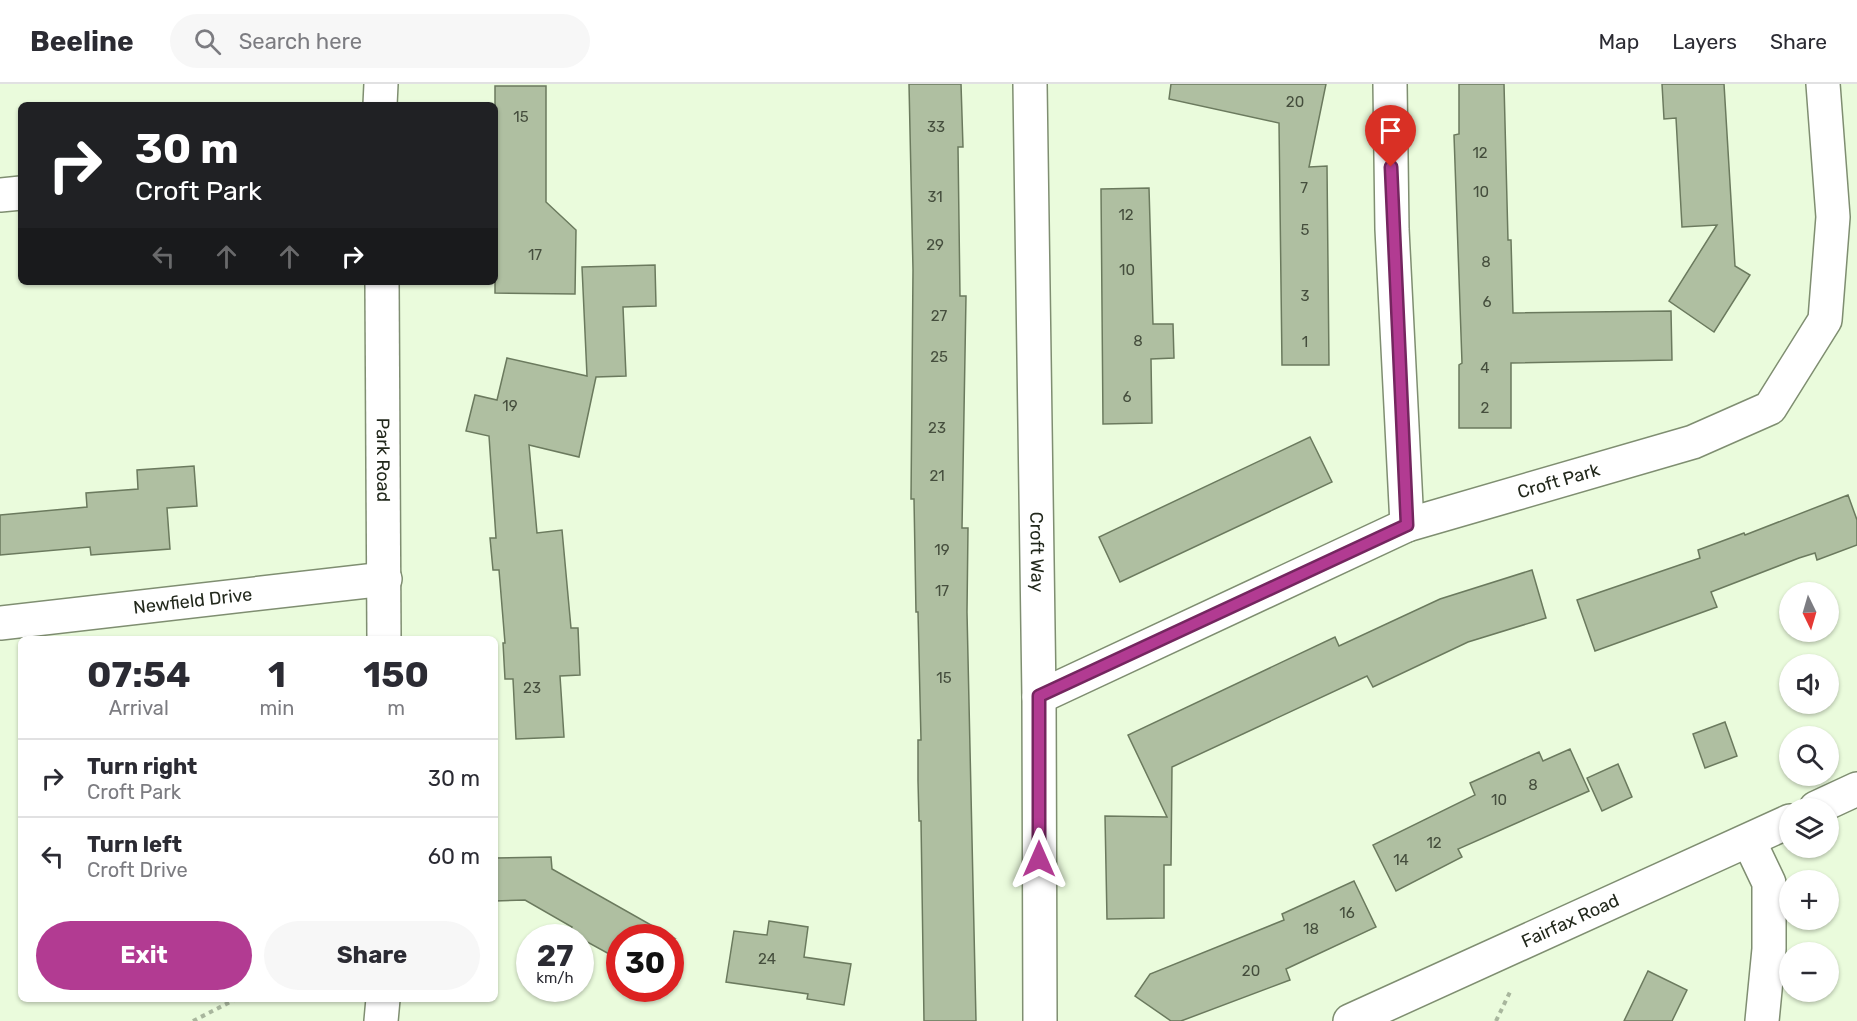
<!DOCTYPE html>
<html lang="en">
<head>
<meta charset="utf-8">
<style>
  :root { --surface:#fff; --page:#f7f7f7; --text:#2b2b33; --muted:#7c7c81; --line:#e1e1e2; --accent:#b23b92 }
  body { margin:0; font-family:Rubik,sans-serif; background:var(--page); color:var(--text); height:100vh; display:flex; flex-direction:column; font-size:22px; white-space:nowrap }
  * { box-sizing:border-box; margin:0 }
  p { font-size:20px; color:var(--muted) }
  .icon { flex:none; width:33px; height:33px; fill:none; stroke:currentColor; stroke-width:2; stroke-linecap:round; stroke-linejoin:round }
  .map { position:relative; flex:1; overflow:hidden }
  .sheet { position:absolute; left:18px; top:552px; width:480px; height:366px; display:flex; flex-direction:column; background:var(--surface); border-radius:9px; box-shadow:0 2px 4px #0004 }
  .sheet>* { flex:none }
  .banner { position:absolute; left:18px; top:18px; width:480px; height:183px; border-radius:9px; box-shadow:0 2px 4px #0004; background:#202124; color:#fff; overflow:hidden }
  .needle { width:39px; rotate:175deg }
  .buttons { position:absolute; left:1779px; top:498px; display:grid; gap:12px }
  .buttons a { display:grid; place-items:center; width:60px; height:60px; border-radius:50%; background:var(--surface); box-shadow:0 2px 4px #0004; font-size:30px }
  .speed { position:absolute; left:516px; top:840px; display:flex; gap:12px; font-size:30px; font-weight:700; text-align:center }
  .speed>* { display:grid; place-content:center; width:78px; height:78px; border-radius:50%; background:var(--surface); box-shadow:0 2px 4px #0004; line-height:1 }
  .speed small { font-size:15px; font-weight:400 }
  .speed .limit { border:9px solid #d22; background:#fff; color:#111 }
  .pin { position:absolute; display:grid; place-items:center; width:51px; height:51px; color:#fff; margin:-62px -26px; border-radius:50% 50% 50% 0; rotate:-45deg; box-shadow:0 0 6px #0007 }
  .pin .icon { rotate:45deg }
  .me { position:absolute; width:66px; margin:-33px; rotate:0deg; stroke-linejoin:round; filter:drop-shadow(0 0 4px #0008) }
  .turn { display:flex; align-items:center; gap:21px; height:126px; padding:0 18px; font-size:27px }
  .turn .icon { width:78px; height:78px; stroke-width:2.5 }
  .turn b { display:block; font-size:42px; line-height:51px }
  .lanes { display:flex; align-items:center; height:57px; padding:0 18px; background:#0003; justify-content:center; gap:30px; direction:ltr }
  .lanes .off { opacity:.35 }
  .eta { display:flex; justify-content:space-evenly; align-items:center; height:102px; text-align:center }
  .eta b { font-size:36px; font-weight:700; line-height:42px }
  .cta { display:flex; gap:12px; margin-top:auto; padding:12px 18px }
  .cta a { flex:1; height:69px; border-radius:36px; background:var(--accent); color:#fff; font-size:24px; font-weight:700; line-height:69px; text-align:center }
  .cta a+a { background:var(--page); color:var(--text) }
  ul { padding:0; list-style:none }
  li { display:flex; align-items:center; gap:18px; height:78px; padding:0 18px; border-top:2px solid var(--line) }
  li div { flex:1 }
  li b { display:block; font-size:22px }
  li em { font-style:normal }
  header { display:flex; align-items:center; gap:36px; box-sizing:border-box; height:84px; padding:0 30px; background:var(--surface); border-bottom:2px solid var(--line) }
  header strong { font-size:28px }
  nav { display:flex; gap:33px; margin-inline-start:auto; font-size:21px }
  .search { width:420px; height:54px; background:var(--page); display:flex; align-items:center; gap:15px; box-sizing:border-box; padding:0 21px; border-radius:33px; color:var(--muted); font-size:22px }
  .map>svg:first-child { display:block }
  .building { fill:#afbfa1; stroke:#6b7a5e; stroke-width:1.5 }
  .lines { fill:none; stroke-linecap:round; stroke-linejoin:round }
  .minor-casing { stroke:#7f8e71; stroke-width:36 }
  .path { stroke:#a8b69d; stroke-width:4; stroke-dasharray:4.5 4.5; stroke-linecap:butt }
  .minor { stroke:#fff; stroke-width:33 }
  .route-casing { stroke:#74265f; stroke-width:15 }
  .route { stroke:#b23b92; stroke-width:10 }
  .labels { text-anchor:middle; stroke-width:5; stroke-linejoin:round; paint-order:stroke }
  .number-label { font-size:15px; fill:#454e3d }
  .street-label { font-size:18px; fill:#22281c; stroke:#eafbdc }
</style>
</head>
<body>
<header>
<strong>Beeline</strong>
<div class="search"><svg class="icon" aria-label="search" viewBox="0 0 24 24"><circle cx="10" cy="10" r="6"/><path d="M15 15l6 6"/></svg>Search here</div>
<nav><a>Map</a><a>Layers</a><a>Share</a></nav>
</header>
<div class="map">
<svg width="1857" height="937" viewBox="0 0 1857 937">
  <rect width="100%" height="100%" fill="#eafbdc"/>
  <g class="building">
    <polygon points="909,0 961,0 963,63 958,63 960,212 966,212 962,444 968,444 967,528 976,937 924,937 921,737 919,737 918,697 918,656 921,656 918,528 916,528 914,415 911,415 913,186"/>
    <polygon points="1171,0 1326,0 1309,83 1327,82 1329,281 1282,281 1279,39 1169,15"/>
    <polygon points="1459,0 1504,0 1508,156 1511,156 1513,229 1671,227 1672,276 1511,279 1511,344 1459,344 1459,281 1462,279 1454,51 1459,50"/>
    <polygon points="1662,0 1724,0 1735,182 1750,191 1714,248 1669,217 1717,141 1682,143 1676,34 1664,35"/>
    <polygon points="495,2 546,2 546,118 576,146 575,210 495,209"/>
    <polygon points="1149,104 1153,240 1173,240 1174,274 1151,275 1152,339 1103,340 1101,105"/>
    <polygon points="655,181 656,222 623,223 626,292 596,293 579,373 529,361 537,449 562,446 571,544 578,544 580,591 560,592 564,653 516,655 513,595 505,595 503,559 505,559 499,486 493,486 490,454 496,454 489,352 466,347 475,311 497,316 507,274 587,292 582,183"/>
    <polygon points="1310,353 1332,398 1120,498 1099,453"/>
    <polygon points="194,382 197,422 167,424 170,465 91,471 90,463 0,471 0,431 87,423 86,409 138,405 137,386"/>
    <polygon points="1848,411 1857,436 1857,461 1817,476 1815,469 1799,474 1711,508 1717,523 1595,567 1577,516 1700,474 1698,466 1744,449 1745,451"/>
    <polygon points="1532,486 1546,534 1468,558 1373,603 1367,592 1172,683 1171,781 1164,781 1164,834 1107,835 1105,732 1167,733 1128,651 1335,553 1339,562 1440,515"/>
    <polygon points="1725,638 1737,672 1705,684 1693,650"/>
    <polygon points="1570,665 1589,707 1458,765 1462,773 1396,807 1373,761 1475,711 1470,699 1539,668 1543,677"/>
    <polygon points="1618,680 1632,713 1602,727 1587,694"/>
    <polygon points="551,773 552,785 674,854 620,854 620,876 569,848 572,843 525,816 495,817 495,774"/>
    <polygon points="1354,797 1376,843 1286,885 1290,896 1181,937 1171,937 1135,912 1150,890 1284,836 1282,830"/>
    <polygon points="769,837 808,843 804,873 851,880 844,921 807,915 808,910 726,898 734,847 767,851"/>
    <polygon points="1648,887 1687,906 1672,937 1624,937"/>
  </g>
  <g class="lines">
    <defs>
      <g id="minor">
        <path id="s1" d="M1030 0 1039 613 1040 937"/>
        <polyline points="1390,0 1392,145 1407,441"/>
        <polyline points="380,21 381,0"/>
        <polyline points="0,111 21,109"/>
        <path id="s2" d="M382 198 384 555"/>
        <path id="s3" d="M0 539 385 495"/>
        <path id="s4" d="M1039 613 1407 441 1693 358 1770 324 1825 236 1833 133 1823 0"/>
        <polyline points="1816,724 1857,705"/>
        <polyline points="1749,757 1769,799 1769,865 1762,937"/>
        <polyline points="381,937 383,915"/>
        <path id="s5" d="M1350 937 1790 737"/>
      </g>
    </defs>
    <use href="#minor" class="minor-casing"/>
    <g class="path">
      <polyline points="193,937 236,915"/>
      <polyline points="1496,937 1510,908"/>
    </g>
    <use href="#minor" class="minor"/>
  </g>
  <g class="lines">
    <defs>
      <polyline id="route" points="1039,775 1039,612 1407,441 1391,83"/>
    </defs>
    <use href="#route" class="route-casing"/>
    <use href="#route" class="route"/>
  </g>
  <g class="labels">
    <g class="number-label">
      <text x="1295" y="23">20</text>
      <text x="521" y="38">15</text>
      <text x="936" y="48">33</text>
      <text x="1480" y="74">12</text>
      <text x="1304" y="109">7</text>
      <text x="1481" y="113">10</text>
      <text x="935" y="118">31</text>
      <text x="1126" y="136">12</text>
      <text x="1305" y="151">5</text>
      <text x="935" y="166">29</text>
      <text x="535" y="176">17</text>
      <text x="1486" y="183">8</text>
      <text x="1127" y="191">10</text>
      <text x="1305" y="217">3</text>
      <text x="1487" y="223">6</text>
      <text x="939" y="237">27</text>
      <text x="1138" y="262">8</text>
      <text x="1305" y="263">1</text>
      <text x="939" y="278">25</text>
      <text x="1485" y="289">4</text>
      <text x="1127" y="318">6</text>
      <text x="510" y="327">19</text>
      <text x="1485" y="329">2</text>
      <text x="937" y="349">23</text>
      <text x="937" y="397">21</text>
      <text x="942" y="471">19</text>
      <text x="942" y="512">17</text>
      <text x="944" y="599">15</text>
      <text x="532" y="609">23</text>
      <text x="1533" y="706">8</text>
      <text x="1499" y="721">10</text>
      <text x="1434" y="764">12</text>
      <text x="1401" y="781">14</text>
      <text x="1347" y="834">16</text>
      <text x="1311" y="850">18</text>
      <text x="767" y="880">24</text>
      <text x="1251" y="892">20</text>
    </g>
    <g class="street-label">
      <text dy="6" stroke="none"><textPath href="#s2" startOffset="178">Park Road</textPath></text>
      <text dy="6" stroke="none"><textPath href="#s4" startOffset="564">Croft Park</textPath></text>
      <text dy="6" stroke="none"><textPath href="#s1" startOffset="468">Croft Way</textPath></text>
      <text dy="6" stroke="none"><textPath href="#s3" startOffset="194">Newfield Drive</textPath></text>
      <text dy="6" stroke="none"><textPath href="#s5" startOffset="242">Fairfax Road</textPath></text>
    </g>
  </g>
</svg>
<div class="buttons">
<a><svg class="needle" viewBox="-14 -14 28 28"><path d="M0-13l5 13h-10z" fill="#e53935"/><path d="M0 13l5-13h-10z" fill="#7c7c81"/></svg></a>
<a><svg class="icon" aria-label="sound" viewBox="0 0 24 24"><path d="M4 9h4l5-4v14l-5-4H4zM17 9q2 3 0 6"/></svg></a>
<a><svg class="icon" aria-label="search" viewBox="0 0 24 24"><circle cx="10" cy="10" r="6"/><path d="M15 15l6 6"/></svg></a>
<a><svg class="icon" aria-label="layers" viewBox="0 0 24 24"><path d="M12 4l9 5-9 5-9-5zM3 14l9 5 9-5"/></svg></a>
<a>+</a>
<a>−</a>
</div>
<div class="speed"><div>27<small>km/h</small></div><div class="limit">30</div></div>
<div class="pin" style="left:1391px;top:83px;background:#d93025"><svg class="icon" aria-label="arrive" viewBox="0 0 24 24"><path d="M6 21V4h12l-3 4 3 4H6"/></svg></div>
<svg class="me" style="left:1039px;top:775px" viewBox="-20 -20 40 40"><path d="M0-17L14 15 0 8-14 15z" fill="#b23b92" stroke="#fff" stroke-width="4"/></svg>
<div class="banner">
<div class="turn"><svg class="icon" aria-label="right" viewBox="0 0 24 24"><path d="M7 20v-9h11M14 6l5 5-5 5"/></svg><div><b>30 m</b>Croft Park</div></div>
<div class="lanes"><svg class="icon off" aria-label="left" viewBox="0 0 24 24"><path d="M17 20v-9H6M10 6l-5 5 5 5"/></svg><svg class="icon off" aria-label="ahead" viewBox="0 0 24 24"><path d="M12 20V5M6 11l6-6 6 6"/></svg><svg class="icon off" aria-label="ahead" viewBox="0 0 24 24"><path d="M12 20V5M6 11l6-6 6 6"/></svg><svg class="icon" aria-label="right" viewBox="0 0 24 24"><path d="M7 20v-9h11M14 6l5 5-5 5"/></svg></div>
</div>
<section class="sheet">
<div class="eta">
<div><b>07:54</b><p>Arrival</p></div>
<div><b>1</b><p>min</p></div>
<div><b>150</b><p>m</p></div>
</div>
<ul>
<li><svg class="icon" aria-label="right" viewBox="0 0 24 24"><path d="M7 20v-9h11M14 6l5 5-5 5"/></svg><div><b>Turn right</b><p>Croft Park</p></div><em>30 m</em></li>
<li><svg class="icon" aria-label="left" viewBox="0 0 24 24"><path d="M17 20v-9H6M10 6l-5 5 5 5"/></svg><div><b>Turn left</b><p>Croft Drive</p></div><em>60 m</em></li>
</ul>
<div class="cta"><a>Exit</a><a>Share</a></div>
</section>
</div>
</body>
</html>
